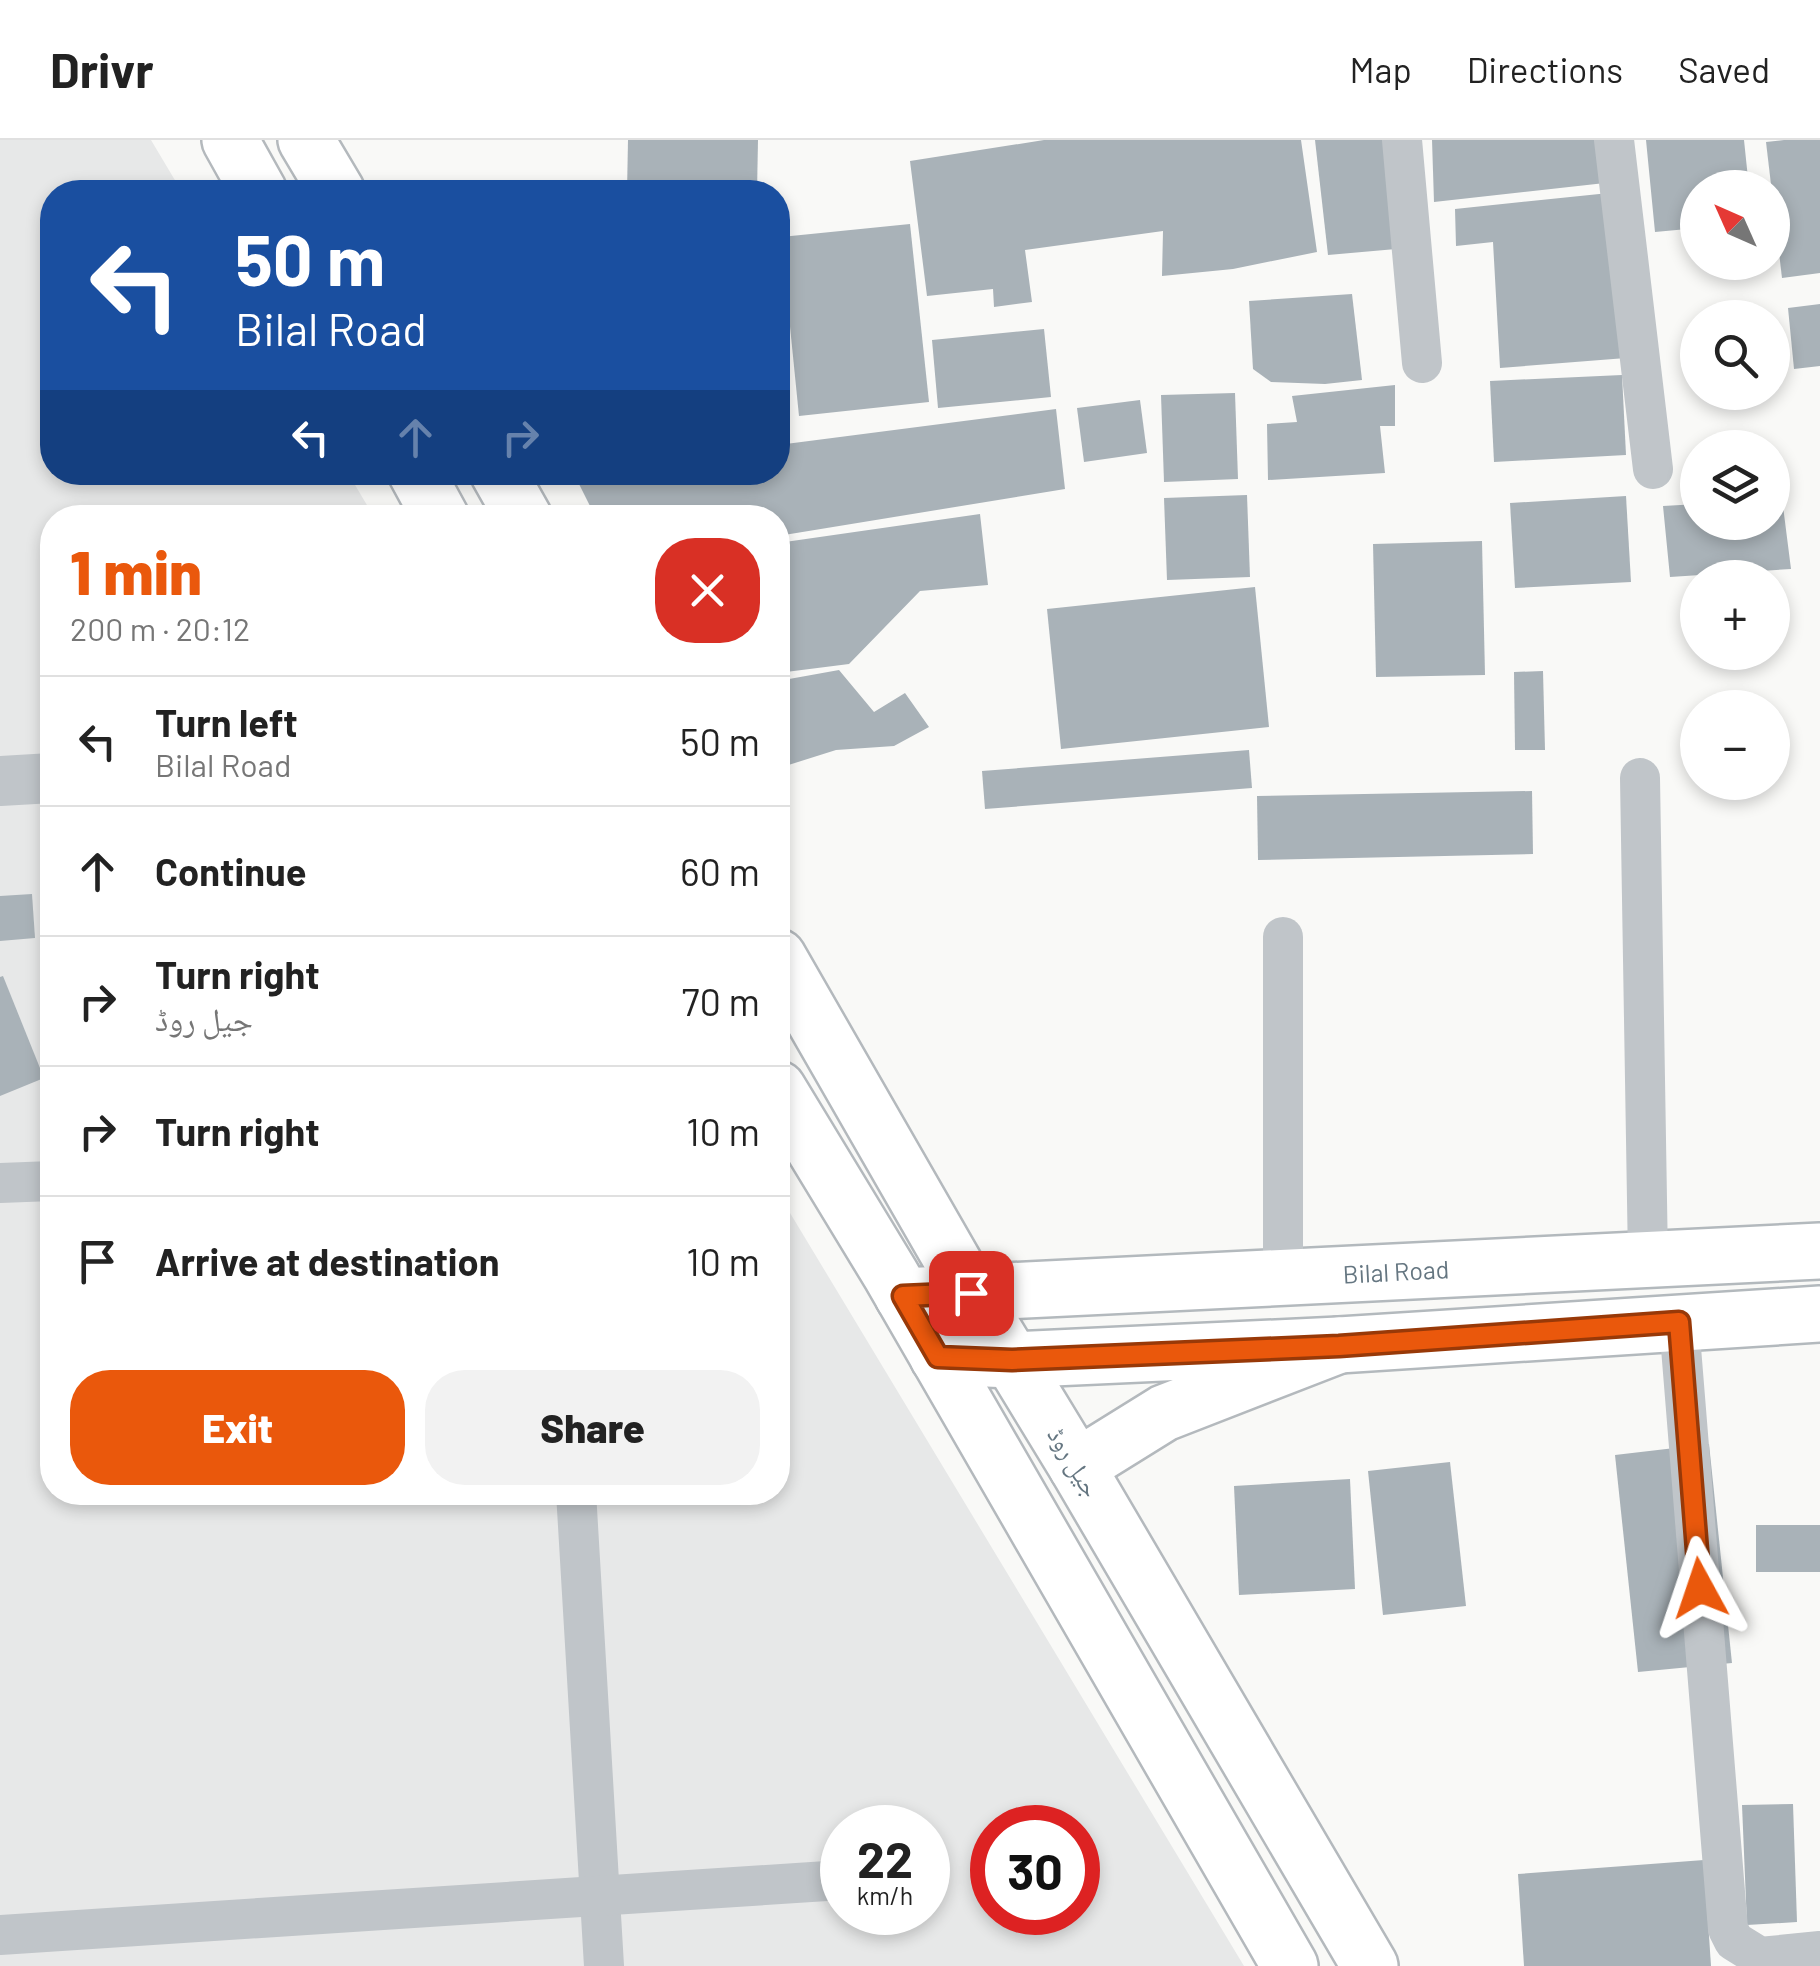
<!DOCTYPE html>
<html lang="en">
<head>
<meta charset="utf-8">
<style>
  :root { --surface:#fff; --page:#f2f2f2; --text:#222; --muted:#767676; --line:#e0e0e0; --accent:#ea580c }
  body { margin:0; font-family:Barlow,"Noto Naskh Arabic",sans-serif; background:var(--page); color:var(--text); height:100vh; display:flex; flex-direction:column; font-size:38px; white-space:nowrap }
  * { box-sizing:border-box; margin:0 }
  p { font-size:32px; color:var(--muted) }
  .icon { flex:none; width:55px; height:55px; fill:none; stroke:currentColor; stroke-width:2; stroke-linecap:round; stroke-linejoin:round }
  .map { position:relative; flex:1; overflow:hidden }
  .drawer { position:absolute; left:40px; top:365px; width:750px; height:1000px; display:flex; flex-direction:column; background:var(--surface); border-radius:40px; box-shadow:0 5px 15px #0003 }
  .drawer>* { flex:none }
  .banner { position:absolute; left:40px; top:40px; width:750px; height:305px; border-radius:40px; box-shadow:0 5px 15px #0003; background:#1a4fa0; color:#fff; overflow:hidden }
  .needle { width:65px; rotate:315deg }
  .buttons { position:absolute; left:1680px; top:30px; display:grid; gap:20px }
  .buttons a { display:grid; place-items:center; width:110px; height:110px; border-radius:50%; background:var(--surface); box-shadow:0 5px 15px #0003; font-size:50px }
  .speed { position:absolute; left:820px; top:1665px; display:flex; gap:20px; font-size:50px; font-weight:700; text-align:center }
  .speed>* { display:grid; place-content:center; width:130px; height:130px; border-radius:50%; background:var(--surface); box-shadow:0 5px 15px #0003; line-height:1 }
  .speed small { font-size:25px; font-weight:400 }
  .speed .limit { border:15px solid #d22; background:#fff; color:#111 }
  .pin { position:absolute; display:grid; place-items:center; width:85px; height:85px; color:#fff; margin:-42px; border-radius:20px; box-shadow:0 5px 15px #0006 }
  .me { position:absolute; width:110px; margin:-55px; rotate:355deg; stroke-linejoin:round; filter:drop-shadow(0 0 8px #0008) }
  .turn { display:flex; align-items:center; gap:35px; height:210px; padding:0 30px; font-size:45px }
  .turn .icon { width:130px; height:130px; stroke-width:2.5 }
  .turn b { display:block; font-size:70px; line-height:85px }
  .lanes { display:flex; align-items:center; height:95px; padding:0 30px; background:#0003; justify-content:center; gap:50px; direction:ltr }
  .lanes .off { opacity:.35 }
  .round { display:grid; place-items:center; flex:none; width:105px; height:105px; border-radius:40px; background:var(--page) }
  .summary { display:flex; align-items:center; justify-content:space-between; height:170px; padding:0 30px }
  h1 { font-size:60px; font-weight:800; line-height:75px; color:var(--accent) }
  .primary-button { display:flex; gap:20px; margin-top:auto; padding:20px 30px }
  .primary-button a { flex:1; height:115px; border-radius:40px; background:var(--accent); color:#fff; font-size:40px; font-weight:800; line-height:115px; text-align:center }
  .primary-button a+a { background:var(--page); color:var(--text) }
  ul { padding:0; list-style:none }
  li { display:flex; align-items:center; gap:30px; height:130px; padding:0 30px; border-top:2px solid var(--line) }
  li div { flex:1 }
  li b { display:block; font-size:38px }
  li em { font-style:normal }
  header { display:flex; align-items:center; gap:60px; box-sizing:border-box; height:140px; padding:0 50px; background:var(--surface); border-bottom:2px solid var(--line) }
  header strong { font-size:48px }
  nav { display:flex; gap:55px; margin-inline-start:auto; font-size:35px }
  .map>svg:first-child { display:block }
  .built { fill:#e7e8e8; fill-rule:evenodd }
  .building { fill:#a9b2b8 }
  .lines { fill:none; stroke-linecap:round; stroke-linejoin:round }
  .secondary-casing { stroke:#b3b9bd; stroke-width:60 }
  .primary-casing { stroke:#b4b9bd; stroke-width:60 }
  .minor { stroke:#c0c5c9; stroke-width:40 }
  .tertiary { stroke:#c0c5c9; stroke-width:50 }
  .secondary { stroke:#fff; stroke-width:55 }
  .primary { stroke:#fff; stroke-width:55 }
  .route-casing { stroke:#983908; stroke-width:25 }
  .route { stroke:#ea580c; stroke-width:18 }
  .labels { text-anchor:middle; stroke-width:10; stroke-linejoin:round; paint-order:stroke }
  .street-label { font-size:25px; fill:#657681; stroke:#fff }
</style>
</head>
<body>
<header>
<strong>Drivr</strong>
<nav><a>Map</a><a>Directions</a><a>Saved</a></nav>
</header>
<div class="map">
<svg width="1820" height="1826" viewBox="0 0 1820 1826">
  <rect width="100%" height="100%" fill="#f9f9f7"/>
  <path class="built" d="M0 0H151L182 52H52V332L348 333 374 377 52 378V1352H778V1053L1244 1826H0ZM842 1688H928V1772H842ZM992 1688H1078V1772H992Z"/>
  <g class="building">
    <polygon points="628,0 758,0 757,52 627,52"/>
    <polygon points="1044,0 1301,0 1317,112 1233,129 1162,136 1163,91 1025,110 1032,162 994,167 993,149 927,156 910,21"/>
    <polygon points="1315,0 1383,0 1396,109 1328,115"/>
    <polygon points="1432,0 1602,0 1605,43 1434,62"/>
    <polygon points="1646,0 1744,0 1749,48 1698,48 1698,88 1655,92"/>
    <polygon points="1784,0 1820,0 1820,133 1782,138 1766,2"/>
    <polygon points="1609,53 1626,218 1500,228 1493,102 1456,106 1455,69"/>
    <polygon points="910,84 929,262 799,276 781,97"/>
    <polygon points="1352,154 1362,240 1325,244 1271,242 1253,229 1249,161"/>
    <polygon points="1820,164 1820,226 1794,229 1788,168"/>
    <polygon points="1044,189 1051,257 938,268 932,200"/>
    <polygon points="1622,235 1626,315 1494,322 1490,241"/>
    <polygon points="1395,245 1395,286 1380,286 1385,333 1268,340 1267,284 1297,282 1292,256"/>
    <polygon points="1235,253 1238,339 1164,342 1161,255"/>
    <polygon points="1140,260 1147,313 1084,322 1077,268"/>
    <polygon points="1056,269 1065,349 778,396 778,378 596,378 573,332 778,332 778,305"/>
    <polygon points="1777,319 1791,429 1670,437 1663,366 1698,364 1698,382 1772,382 1772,320"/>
    <polygon points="1247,355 1250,437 1167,440 1164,358"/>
    <polygon points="1626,356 1631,442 1515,448 1510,363"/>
    <polygon points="980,374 988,445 920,451 849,524 778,533 778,403"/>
    <polygon points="1482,401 1485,535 1376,537 1373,404"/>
    <polygon points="1255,447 1269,587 1061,609 1047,469"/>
    <polygon points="839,530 874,572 905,553 929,587 894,606 836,610 779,628 778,541"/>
    <polygon points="1543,531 1545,610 1515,610 1514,532"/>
    <polygon points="1249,610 1252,648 985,669 982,631"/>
    <polygon points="1532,651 1533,714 1258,720 1257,656"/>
    <polygon points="32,754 35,798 0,801 0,756"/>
    <polygon points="3,836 44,938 0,956 0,837"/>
    <polygon points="1709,1304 1732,1523 1638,1532 1615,1315"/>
    <polygon points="1450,1322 1466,1466 1383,1475 1368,1331"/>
    <polygon points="1350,1339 1355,1449 1239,1455 1234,1346"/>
    <rect x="1756" y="1385" width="64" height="47"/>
    <polygon points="1793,1664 1797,1782 1747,1785 1742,1665"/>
    <polygon points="1704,1720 1711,1826 1524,1826 1518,1734"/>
  </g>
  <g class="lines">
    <defs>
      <g id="secondary">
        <polyline points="903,1156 1820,1111"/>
        <polyline points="938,1217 1012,1220 1339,1205 1820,1174"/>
      </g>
      <g id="primary">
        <polyline points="230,0 259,52"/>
        <polyline points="306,0 337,52"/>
        <polyline points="416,332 441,378"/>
        <polyline points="498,332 524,378"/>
        <polyline points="778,817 971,1153 1077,1327 1370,1826"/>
        <polyline points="778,949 891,1135 1290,1826"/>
        <polyline points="1077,1327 1164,1273 1339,1205"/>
      </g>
    </defs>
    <use href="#secondary" class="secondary-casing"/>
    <use href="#primary" class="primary-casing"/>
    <g class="minor">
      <polyline points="1402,0 1422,223"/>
      <polyline points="1614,0 1653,329"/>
      <polyline points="1640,638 1648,1120"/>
      <polyline points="1283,797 1283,1137"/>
      <polyline points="0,1043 52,1041"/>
      <polyline points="1679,1183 1728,1789 1734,1801 1760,1817 1820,1811"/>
      <polyline points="576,1352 604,1826"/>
      <polyline points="0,1795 842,1740"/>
    </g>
    <polyline class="tertiary" points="0,641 52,638"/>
    <use href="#secondary" class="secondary"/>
    <use href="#primary" class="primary"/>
  </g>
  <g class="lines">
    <defs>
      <polyline id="route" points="971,1153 903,1156 938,1217 1012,1220 1339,1206 1679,1182 1700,1448"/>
    </defs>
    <use href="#route" class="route-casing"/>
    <use href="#route" class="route"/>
  </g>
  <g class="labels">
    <g class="street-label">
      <text transform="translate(1396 1132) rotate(-3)" y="9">Bilal Road</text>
      <text transform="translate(1074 1322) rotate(59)" y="9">جیل روڈ</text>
    </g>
  </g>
</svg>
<div class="buttons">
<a><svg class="needle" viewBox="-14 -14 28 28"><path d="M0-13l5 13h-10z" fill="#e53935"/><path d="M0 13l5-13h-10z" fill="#767676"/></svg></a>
<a><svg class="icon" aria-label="search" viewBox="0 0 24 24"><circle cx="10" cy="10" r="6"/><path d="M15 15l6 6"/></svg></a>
<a><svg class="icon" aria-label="layers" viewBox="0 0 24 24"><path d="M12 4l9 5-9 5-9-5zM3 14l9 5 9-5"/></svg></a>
<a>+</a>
<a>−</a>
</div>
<div class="speed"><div>22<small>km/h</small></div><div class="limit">30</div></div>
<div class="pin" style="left:971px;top:1153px;background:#d93025"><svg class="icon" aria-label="arrive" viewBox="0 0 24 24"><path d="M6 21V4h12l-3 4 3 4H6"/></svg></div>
<svg class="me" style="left:1700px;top:1448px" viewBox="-20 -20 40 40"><path d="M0-17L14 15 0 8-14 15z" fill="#ea580c" stroke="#fff" stroke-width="4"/></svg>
<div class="banner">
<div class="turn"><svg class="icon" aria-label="left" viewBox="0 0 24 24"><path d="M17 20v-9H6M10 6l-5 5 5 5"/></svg><div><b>50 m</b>Bilal Road</div></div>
<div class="lanes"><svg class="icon" aria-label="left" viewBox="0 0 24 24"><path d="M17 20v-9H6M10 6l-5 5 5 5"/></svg><svg class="icon off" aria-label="ahead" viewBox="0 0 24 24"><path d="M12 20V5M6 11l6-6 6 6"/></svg><svg class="icon off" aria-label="right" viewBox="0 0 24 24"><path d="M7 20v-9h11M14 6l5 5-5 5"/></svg></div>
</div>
<section class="drawer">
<div class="summary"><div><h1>1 min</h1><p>200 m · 20:12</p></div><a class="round" style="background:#d93025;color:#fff"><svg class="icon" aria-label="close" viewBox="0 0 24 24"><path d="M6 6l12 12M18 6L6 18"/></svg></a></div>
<ul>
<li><svg class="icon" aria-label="left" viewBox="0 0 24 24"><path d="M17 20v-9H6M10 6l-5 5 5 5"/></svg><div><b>Turn left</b><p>Bilal Road</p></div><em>50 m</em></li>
<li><svg class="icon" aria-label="ahead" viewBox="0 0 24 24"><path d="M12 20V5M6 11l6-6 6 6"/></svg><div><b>Continue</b></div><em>60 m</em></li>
<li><svg class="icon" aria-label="right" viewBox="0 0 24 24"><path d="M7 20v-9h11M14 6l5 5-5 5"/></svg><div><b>Turn right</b><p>جیل روڈ</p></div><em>70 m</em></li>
<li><svg class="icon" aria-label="right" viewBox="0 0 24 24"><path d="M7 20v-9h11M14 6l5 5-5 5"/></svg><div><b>Turn right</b></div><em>10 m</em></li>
<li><svg class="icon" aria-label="arrive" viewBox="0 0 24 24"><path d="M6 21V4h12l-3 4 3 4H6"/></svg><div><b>Arrive at destination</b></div><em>10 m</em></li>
</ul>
<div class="primary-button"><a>Exit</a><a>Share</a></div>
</section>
</div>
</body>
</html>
